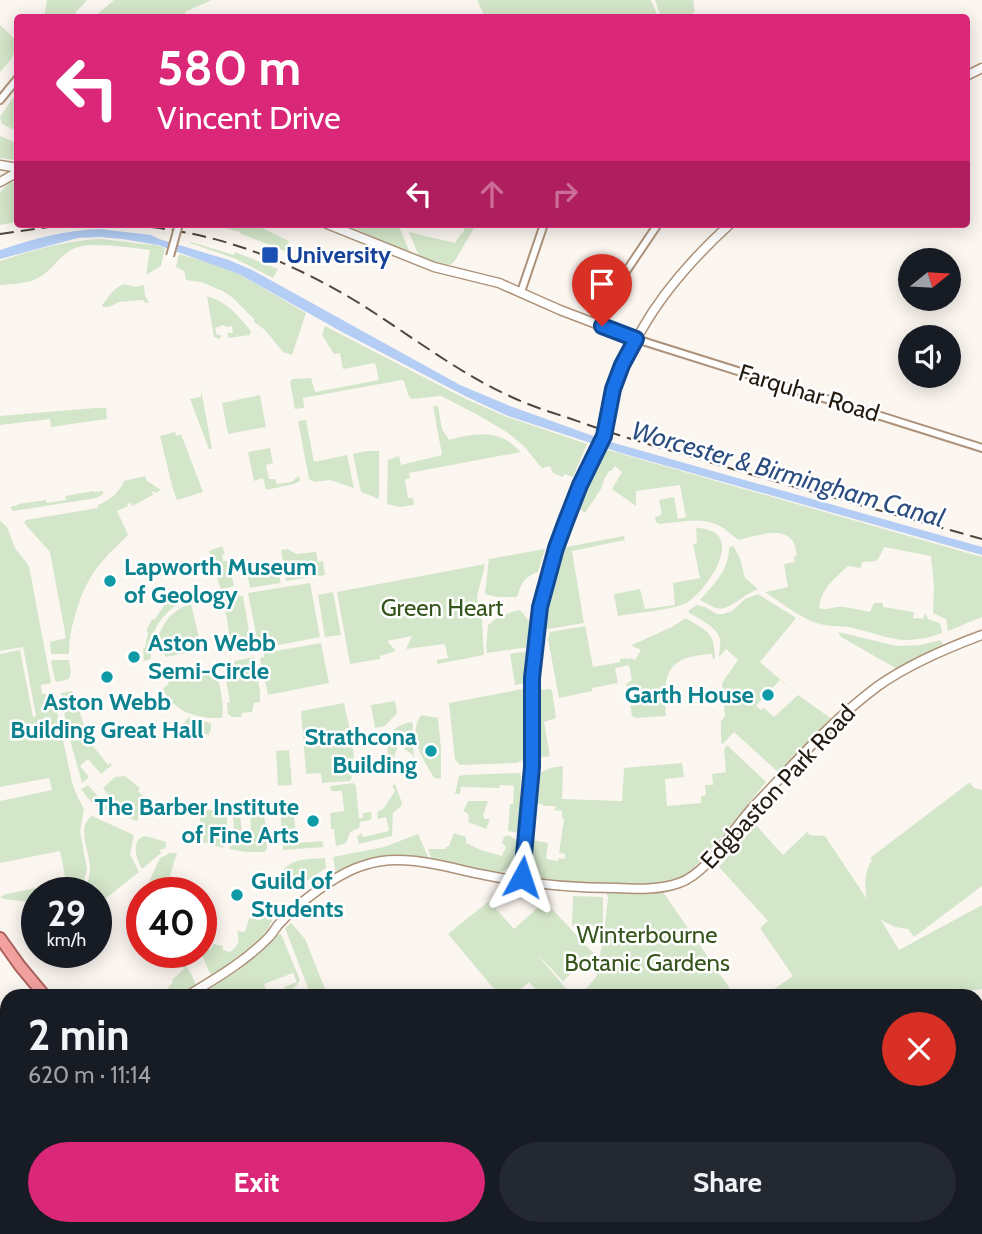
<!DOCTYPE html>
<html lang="en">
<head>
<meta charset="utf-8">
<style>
  :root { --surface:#171b24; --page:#242831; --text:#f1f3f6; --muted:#9ea1a6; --accent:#db2777 }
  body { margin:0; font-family:Cabin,sans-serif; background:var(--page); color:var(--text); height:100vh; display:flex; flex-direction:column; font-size:26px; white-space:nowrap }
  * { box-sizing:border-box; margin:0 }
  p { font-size:23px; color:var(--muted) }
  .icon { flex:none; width:38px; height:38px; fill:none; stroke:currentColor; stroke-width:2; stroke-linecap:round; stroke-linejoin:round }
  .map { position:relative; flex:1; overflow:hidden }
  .details { position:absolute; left:0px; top:989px; width:984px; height:247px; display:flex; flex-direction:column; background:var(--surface); border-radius:21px 21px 0 0; box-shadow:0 4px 18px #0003 }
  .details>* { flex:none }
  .banner { position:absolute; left:14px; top:14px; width:956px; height:214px; border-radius:7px; box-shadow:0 4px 18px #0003; background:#db2777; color:#fff; overflow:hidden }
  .needle { width:46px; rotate:72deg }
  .tools { position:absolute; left:898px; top:248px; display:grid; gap:14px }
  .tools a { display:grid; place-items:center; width:63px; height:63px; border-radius:50%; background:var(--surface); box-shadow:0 4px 18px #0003; font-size:35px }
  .speed { position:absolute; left:21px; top:877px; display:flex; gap:14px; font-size:35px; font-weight:700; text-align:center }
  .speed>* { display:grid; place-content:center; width:91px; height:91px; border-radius:50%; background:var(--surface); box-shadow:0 4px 18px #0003; line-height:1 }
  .speed small { font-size:18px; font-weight:400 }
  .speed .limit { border:10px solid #d22; background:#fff; color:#111 }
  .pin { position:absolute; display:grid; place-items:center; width:60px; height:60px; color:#fff; margin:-72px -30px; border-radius:50% 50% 50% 0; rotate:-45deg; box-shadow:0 0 7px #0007 }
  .pin .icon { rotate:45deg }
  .me { position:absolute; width:77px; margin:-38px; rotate:5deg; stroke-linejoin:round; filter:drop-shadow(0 0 5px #0008) }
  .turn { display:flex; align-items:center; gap:24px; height:147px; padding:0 28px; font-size:32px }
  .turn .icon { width:91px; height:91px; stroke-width:2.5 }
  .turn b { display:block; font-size:49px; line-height:60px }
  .lanes { display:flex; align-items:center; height:66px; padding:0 28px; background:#0003; justify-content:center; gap:35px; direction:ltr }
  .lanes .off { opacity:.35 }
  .round { display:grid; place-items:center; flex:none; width:74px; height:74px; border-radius:37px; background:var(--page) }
  .headline { display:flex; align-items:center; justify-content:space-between; height:119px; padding:0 28px }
  h1 { font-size:42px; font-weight:800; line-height:52px }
  .cta { display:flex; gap:14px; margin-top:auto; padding:14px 28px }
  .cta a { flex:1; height:80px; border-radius:42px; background:var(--accent); color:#fff; font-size:28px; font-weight:800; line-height:80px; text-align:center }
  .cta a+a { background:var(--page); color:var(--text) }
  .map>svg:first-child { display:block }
  .green { fill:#d4e6c9; fill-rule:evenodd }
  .water { fill:#b3cdf4 }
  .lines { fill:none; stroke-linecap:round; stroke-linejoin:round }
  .stream { stroke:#b3cdf4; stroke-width:2 }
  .minor-casing { stroke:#ad9279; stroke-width:10 }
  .tertiary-casing { stroke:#ad9279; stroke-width:11 }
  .trunk-casing { stroke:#aa635e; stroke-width:14 }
  .minor { stroke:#fff; stroke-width:6 }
  .tertiary { stroke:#fff; stroke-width:8 }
  .trunk { stroke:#f4a2a0; stroke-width:10 }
  .rail { stroke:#50463d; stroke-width:2; stroke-dasharray:14 7; stroke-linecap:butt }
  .minor-bridge-casing { stroke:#ad9279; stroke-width:10; stroke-linecap:butt }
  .tertiary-bridge-casing { stroke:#ad9279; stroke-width:11; stroke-linecap:butt }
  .minor-bridge { stroke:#fff; stroke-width:6 }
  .tertiary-bridge { stroke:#fff; stroke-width:8 }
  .route-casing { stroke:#114b97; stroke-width:18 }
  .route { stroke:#1a73e8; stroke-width:12 }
  .transit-dot { fill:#1a4fb4; stroke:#fff; stroke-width:2.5 }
  .culture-dot { fill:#0f9aa8; stroke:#fff; stroke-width:2.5 }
  .labels { text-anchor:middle; stroke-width:5; stroke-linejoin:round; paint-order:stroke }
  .transit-label { font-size:24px; font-weight:bold; fill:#164399; stroke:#fff; text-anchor:start }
  .street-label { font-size:24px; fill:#251b11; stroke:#fff }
  .culture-label { font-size:24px; font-weight:bold; fill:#0d838f; stroke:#fff; text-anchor:start }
  .park-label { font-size:24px; fill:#36551c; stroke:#fff }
  .water-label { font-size:26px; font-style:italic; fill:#2c4d7f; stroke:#fff }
</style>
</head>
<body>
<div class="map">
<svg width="982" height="1234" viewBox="0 0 982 1234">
  <rect width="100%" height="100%" fill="#fcf6f1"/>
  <g class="green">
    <polygon points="47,0 87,0 76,12 74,17 44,17"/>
    <polygon points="114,0 212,0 185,12 188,17 94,17"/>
    <polygon points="477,0 651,0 658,17 485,17"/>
    <polygon points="655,0 695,0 693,1 695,12 687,17 661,17"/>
    <polygon points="0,25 18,42 12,58 0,72"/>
    <polygon points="17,92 17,131 2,124 0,117"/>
    <polygon points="0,136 17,143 17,160 0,158"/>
    <polygon points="17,180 17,222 0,225 0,192 9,183"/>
    <polygon points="209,224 254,224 289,241 285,251 241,234 240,232"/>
    <polygon points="344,224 398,224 410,253"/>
    <polygon points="469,226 475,226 456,259 453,263 444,267 422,259 418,254 409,232 455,243 460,235 464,232 464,229"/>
    <path d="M100 239 152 245 153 244 165 248 161 266 146 275 150 250C131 248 96 242 78 247 61 252 53 270 38 278 27 284 12 284 0 285V261C32 250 66 241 100 239Z"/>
    <polygon points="191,242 234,255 235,252 278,269 273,278 236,259 190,243"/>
    <polygon points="179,254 223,267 239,274 306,313 292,355 283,352 265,330 254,322 254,319 233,298 223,291 201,282 186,280 184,271 176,267"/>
    <path d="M124 284 135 287 144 285 145 296 149 302 145 303 143 300 119 302 109 307H103L102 305C109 297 113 288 124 284Z"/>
    <path d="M207 296C227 302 238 315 251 331L250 335 229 338 227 333H233L232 326 226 327 224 325 215 328 217 335H221V337L219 339 214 337Z"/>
    <polygon points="325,326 466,399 507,417 587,444 573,477 564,474 563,477 553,473 550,466 543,468 540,466 524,446 508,433 478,415 441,396 412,399 409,397 404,381 402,380 303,398 304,408 295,409 290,382 292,379 311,378 315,392 379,380 375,363 343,369 340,353 334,354 322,335"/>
    <polygon points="201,390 212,449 209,449 190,399 201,397"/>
    <polygon points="260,395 266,427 228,434 222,403"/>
    <path d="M433 406H438L442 429 449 440C466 435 485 431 502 438 509 440 515 447 521 452L409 473 410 478 405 480 408 498H413L414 505 400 507 387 504 388 460 399 456 401 465 442 455Z"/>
    <polygon points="95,408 106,408 107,419 51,427 50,419 0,425 0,433 0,416"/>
    <polygon points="306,420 314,462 347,455 354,488 330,480 315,482 309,479 298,421"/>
    <polygon points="175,432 176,436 181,434 203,492 177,500 172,486 160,436"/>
    <polygon points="270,448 273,463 266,465 269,479 275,479 277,484 291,482 299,476 300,481 294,484 266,490 263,478 254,481 248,452"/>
    <path d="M601 448 982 557V617L948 631 946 619 933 613 934 585 931 556 884 547C877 563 879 561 862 562L861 568 848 566C834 579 821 589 819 608 828 611 835 606 844 607 852 608 861 610 870 612L874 603H883V607L914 612 913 618 923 619 925 613 928 619C938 624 941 619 942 633 903 647 890 637 853 628 841 625 828 627 816 623 798 616 781 603 765 592L788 587 784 564 795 562 794 556 797 555C796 550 795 544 792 540 780 526 753 537 738 540 732 535 727 530 720 526 702 516 679 522 659 524L656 522 655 517 662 515 659 500 674 497 678 519 686 517 680 485 636 491V506L612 489 622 472 615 466 611 471H609L604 480 601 489 585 513 577 507 599 457Z"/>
    <polygon points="367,451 379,451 379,499 361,492 353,454"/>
    <path d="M145 476 147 481 161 490 155 493 154 491 152 492 153 495 132 506 130 503 127 504 128 506 117 511 128 535C99 563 86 576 75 616 71 629 69 640 69 654H51L50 642 66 638 50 552 24 523 26 520 98 508V505C110 500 119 493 124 481Z"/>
    <polygon points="93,491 94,492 103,491 103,494 97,498 13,511 10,507 18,505 18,504 46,500 47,503 66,500 65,496"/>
    <polygon points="0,521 7,527 15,548 29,566 51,683 41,685 42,694 53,693 72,782 77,796 84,809 80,831 87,869 81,892 37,892 37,903 4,899 0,897 6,894 66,882 60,851 0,863 0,801 52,790 49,778 0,787 0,654 20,650 33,717 36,716 23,647 0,651"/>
    <path d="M696 528C748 529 710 587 688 602 675 610 634 613 618 616L614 594 640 589 645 609 675 605 673 583 700 578 693 544H696L697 541Z"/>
    <polygon points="624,536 625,540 572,551 584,623 548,629 545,627 545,611 561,548"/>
    <polygon points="222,546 225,554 222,555 223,561 227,561 230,575 232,576 234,586 221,590 209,551"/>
    <path d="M732 546 734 547 740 558 745 578 758 589C753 592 747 594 742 598 721 612 722 612 700 600 714 584 729 570 729 548Z"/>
    <polygon points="288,549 296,554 316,552 318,562 323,561 325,575 286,581 281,550"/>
    <path d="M545 549 538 572C524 577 521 584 517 597H497L485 594 489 559Z"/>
    <polygon points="485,564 477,597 482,621 484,655 437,664 437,660 448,658 445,644 406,649 412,636 387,641 396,651 380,656 380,659 350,664 337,592"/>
    <polygon points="277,567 281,583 250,588 247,572"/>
    <polygon points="310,583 320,637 263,648 262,643 258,644 248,593"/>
    <path d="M194 589 196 595C169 605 146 628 151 659L144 661 143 648H145L148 632 146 631 152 619 154 620 164 606 161 603 170 596 183 590 185 593 194 590Z"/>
    <polygon points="333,592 341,635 325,637 318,595"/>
    <path d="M758 594 796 618 760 662 798 695 832 719 779 773 734 732 723 744 721 743V721L725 716 722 683 738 660 726 649 719 657C719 651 721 644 720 639 717 627 698 618 689 613V610L697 605 705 607 717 614H723L732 611 745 599ZM780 680 798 695 774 717 764 708 761 710 756 706Z"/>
    <polygon points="237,596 243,596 252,648 232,651 224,601"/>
    <path d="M191 604 202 650 166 657 163 651 156 648C159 627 170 610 191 604Z"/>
    <polygon points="518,610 521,611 531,624 529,647 487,653 486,648 488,625 498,617"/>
    <path d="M686 618C707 632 714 630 715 658L713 659 712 654C664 657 664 674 666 716L636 718 632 716 626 684 632 680 629 665 615 668 618 683 592 688V691L559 698 548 639 550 632 585 626 593 667 620 662V659L627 658 628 660 630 658 635 660 641 650 632 646 634 644 672 627Z"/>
    <polygon points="838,632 897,646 920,645 941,640 943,646 897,669 841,637"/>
    <polygon points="321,643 329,683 268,695 260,658 264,657 264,653"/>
    <polygon points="528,651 525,683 515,685 510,654"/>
    <polygon points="254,657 260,691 260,702 254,703 252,712 242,713 241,717 232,717 228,714 227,703 230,702 225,675 236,673 234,661"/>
    <polygon points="53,660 69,660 71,673 69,679 57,682 55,680 51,662"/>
    <path d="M216 669C219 685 225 703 222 718 197 719 174 712 163 689L168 684 169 679Z"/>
    <polygon points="528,688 525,759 517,763 460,765 455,760 449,703"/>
    <polygon points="550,689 552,691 556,718 544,722 550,756 538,758 535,742 538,741 539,690"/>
    <polygon points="71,691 75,694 83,723 88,733 85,736 108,765 110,763 112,765 101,774 88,759 80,766 89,777 82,783 67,729 61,693"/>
    <polygon points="395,701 397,713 385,726 375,728 371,705"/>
    <path d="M344 703C348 723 360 764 350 781L322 783 321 773 306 774 301 711Z"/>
    <path d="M421 715 438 718 441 749V779L434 778C423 759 407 736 421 715Z"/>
    <polygon points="188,718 211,723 211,731 209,732 209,735 191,732 183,728 184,726 182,725"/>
    <path d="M409 722 413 723 412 740 415 762 413 755 404 749 407 745 402 741C394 753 385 772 407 773L403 776C389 772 384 748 390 735 393 727 402 725 409 722Z"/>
    <path d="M727 745 766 782C746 806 728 830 707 853 700 861 693 870 683 875 659 890 575 883 543 883 533 879 528 876 524 865L535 779C543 768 551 768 563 766L562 799 622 801 624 768 682 763 684 777 665 779 667 806 701 803V796L706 795 705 785H713L712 774 726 772 724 750ZM537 803 546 806H556L554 810 562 811V818L564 820 559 853 565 854V859L559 858 558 861 546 859 548 843 532 840Z"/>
    <polygon points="289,750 292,785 278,786 276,751"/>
    <polygon points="520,773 521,776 519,832 518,833 508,831 510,804 513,804 514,786 500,785 499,788 461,787 460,794 455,794 459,776 464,775"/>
    <path d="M125 776 140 788 138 791 145 798 137 821 107 810 105 811C94 806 88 799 81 789L88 785 108 807 114 802 103 788 115 777Z"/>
    <path d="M970 782 974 788 982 790V886L914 937 908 929 895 927 881 920 899 950 982 905V989L938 996H764L793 976 760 928 768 921 719 867 756 825 783 855 807 832 810 835 825 836 867 899C864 885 864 873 872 860L870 858Z"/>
    <path d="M353 783 356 786 359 818H363V813L371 812 372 817 370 820 360 822 359 828 350 832C346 843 349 843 336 846L334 829H331L330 813 344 811 342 791H331L330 786Z"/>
    <polygon points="395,784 402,803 401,806 393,813 392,836 359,844 357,837 361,833 363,837 389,831 386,817 378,819 377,812 383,809 395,791 392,786"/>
    <polygon points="468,801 488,801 483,816 485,819 490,819 486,829 468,822 469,816 466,812 463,812"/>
    <polygon points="280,805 289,805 290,808 293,808 297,843 322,841 324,847 283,850"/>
    <polygon points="264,808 267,848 265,852 246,852 229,849 234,832 233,814 240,814 242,832 251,832 250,810"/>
    <polygon points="199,810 227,810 227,831 223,848 203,842"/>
    <path d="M92 816 134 835 130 854 139 872 96 906V892H84C86 885 90 878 90 870 91 854 75 827 92 816Z"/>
    <path d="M454 833 466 837V843L481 850 502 856 506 847 502 843 504 837 508 835 517 840C520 856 514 868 498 873L432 861 428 849H445L446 847 449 846Z"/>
    <path d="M418 834 429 859C390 857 371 854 336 875L333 857 384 847Z"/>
    <path d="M146 836 166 842V848L160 850 161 853 142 869C136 859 130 838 146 836Z"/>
    <polygon points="170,853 177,853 170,876 190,883 188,892 145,892 151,888 148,884 160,858"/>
    <path d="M325 858 326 868 295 889 288 888 286 884 284 869C294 858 311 859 325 858Z"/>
    <polygon points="655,891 663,892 735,996 580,996 596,977 604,933 608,897 606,892"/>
    <polygon points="573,896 603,897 603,926 572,926"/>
    <polygon points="489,901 514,929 545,901 593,953 563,981 536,953 568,991 563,996 541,996 529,982 512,996 500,996 448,934"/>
    <polygon points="32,909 37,909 37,952 39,952 37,953 21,933 29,926 22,918"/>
    <path d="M266 913H270L273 917C268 939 232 963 213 974H210L201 952V923L204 925 203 931 208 933 204 945 206 949 210 950 214 944 223 946V950L230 952C239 945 240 942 237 931L245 932 249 918 257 919Z"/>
    <polygon points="291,923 305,939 328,996 311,996 285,928"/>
    <polygon points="279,934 281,934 300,980 296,986 287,995 284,987 297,982 293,973 264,984 267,993 261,996 200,996 245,963"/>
    <path d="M173 952H176C183 963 194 974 196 987L181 996H161L173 982 172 980 184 969 172 953Z"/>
    <polygon points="982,1151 982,1234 824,1234 831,1228 976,1228 977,1153"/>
    <polygon points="486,1228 491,1234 276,1234 271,1229"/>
    <polygon points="567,1228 810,1228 814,1234 561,1234"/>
    <polygon points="48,1229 129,1229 134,1234 52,1234"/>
  </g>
  <g class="water">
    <path d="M100 229 151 235 159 239 229 260 252 270 460 385 510 406 607 441 982 547V555L621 453 508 416 467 397 342 332 239 274 158 245 122 239 99 237 78 238 0 259V250C33 239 65 230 100 229Z"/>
    <polygon points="977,1011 982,1011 982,1151 977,1153"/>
  </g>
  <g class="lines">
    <g class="stream">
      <polyline points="0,1183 7,1198"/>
      <polyline points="24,1228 27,1234"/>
      <polyline points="783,1228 787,1234"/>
      <polyline points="571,1234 577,1228"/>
    </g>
    <defs>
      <g id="minor">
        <polyline points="0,100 18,78"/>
        <polyline points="521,292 544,224"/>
        <polyline points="604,308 625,273 658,224"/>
        <polyline points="636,339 982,448"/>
      </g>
      <g id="tertiary">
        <polyline points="966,76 982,68"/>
        <polyline points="0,165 18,168"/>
        <polyline points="0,182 18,172"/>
        <polyline points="327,224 434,267 499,283 560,310 636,339"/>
        <path d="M607 421C611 403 614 386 620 369 625 356 634 343 641 331 664 290 695 256 730 224"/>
        <polyline points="521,881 532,767 532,678 540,607 556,549 567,517 598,447"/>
        <path d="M187 996C215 979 246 961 269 937 272 934 275 929 278 925 298 903 337 873 365 865 403 852 448 868 485 875 529 884 572 888 616 888 637 889 660 890 679 883 709 873 734 826 756 804 795 763 832 720 878 686 908 665 947 648 982 635"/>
      </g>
      <g id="trunk">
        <polyline points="0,938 20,966 45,996"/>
        <polyline points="221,1228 226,1234"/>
        <polyline points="249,1228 255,1234"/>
      </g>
    </defs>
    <use href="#minor" class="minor-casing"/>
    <use href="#tertiary" class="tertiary-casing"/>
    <use href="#trunk" class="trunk-casing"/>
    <use href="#minor" class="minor"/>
    <use href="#tertiary" class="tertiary"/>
    <use href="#trunk" class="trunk"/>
    <g class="rail">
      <path d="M109 224C201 227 275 253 354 300 408 333 457 373 516 399 532 406 549 412 566 417 604 431 643 443 682 454 781 484 882 511 982 539"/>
      <polyline points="0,234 69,224"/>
    </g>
    <defs>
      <polyline id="minor-bridge" points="170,256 179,224"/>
      <polyline id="tertiary-bridge" points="598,447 604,436 607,421"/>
    </defs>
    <use href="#minor-bridge" class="minor-bridge-casing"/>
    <use href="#tertiary-bridge" class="tertiary-bridge-casing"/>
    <use href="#minor-bridge" class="minor-bridge"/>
    <use href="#tertiary-bridge" class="tertiary-bridge"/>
  </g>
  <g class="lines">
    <defs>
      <polyline id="route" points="522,877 532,767 532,678 540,607 556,548 566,521 580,485 604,436 613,389 622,365 636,339 602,326"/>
    </defs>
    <use href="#route" class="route-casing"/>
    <use href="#route" class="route"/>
  </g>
  <rect class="transit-dot" x="261" y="246" width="18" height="18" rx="3.5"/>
  <g class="culture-dot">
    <circle cx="110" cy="581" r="7"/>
    <circle cx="134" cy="657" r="7"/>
    <circle cx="107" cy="677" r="7"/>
    <circle cx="768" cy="695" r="7"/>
    <circle cx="431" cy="751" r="7"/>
    <circle cx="313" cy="821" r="7"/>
    <circle cx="237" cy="895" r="7"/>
  </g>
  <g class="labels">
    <g class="transit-label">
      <text x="286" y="263">University</text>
    </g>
    <g class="street-label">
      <text transform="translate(809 393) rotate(17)" y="8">Farquhar Road</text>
      <text transform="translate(778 787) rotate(-47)" y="8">Edgbaston Park Road</text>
    </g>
    <g class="culture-label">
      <text x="124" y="575">Lapworth Museum<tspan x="124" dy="28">of Geology</tspan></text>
      <text x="148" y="651">Aston Webb<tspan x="148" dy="28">Semi-Circle</tspan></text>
      <text x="754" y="703" text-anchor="end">Garth House</text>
      <text x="107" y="710" text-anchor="middle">Aston Webb<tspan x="107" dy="28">Building Great Hall</tspan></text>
      <text x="417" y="745" text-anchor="end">Strathcona<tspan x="417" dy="28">Building</tspan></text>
      <text x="299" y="815" text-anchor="end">The Barber Institute<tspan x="299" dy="28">of Fine Arts</tspan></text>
      <text x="251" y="889">Guild of<tspan x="251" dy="28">Students</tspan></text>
    </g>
    <g class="park-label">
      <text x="442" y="616">Green Heart</text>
      <text x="647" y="943">Winterbourne<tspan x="647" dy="28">Botanic Gardens</tspan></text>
    </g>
    <g class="water-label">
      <text transform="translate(788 474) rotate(16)" y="9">Worcester &amp; Birmingham Canal</text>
    </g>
  </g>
</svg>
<div class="tools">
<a><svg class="needle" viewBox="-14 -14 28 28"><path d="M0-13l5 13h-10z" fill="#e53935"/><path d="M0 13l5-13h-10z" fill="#9ea1a6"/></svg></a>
<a><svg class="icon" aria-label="sound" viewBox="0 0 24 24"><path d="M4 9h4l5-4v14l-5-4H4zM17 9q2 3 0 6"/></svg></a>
</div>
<div class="speed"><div>29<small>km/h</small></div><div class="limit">40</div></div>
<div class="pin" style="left:602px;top:326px;background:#d93025"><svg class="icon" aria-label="arrive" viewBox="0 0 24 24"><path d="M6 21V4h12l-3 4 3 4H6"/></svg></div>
<svg class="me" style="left:522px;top:877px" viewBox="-20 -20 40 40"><path d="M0-17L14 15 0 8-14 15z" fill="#1a73e8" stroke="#fff" stroke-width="4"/></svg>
<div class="banner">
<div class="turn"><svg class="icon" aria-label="left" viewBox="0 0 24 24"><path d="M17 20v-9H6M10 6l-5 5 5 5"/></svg><div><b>580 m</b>Vincent Drive</div></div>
<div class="lanes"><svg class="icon" aria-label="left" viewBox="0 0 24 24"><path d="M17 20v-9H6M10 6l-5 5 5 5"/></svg><svg class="icon off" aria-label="ahead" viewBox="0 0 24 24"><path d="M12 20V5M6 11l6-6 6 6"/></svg><svg class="icon off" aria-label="right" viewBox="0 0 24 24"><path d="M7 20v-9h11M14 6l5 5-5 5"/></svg></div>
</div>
<section class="details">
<div class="headline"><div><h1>2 min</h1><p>620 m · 11:14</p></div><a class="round" style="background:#d93025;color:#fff"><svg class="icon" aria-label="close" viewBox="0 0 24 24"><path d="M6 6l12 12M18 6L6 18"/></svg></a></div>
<div class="cta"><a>Exit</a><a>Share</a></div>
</section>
</div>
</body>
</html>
